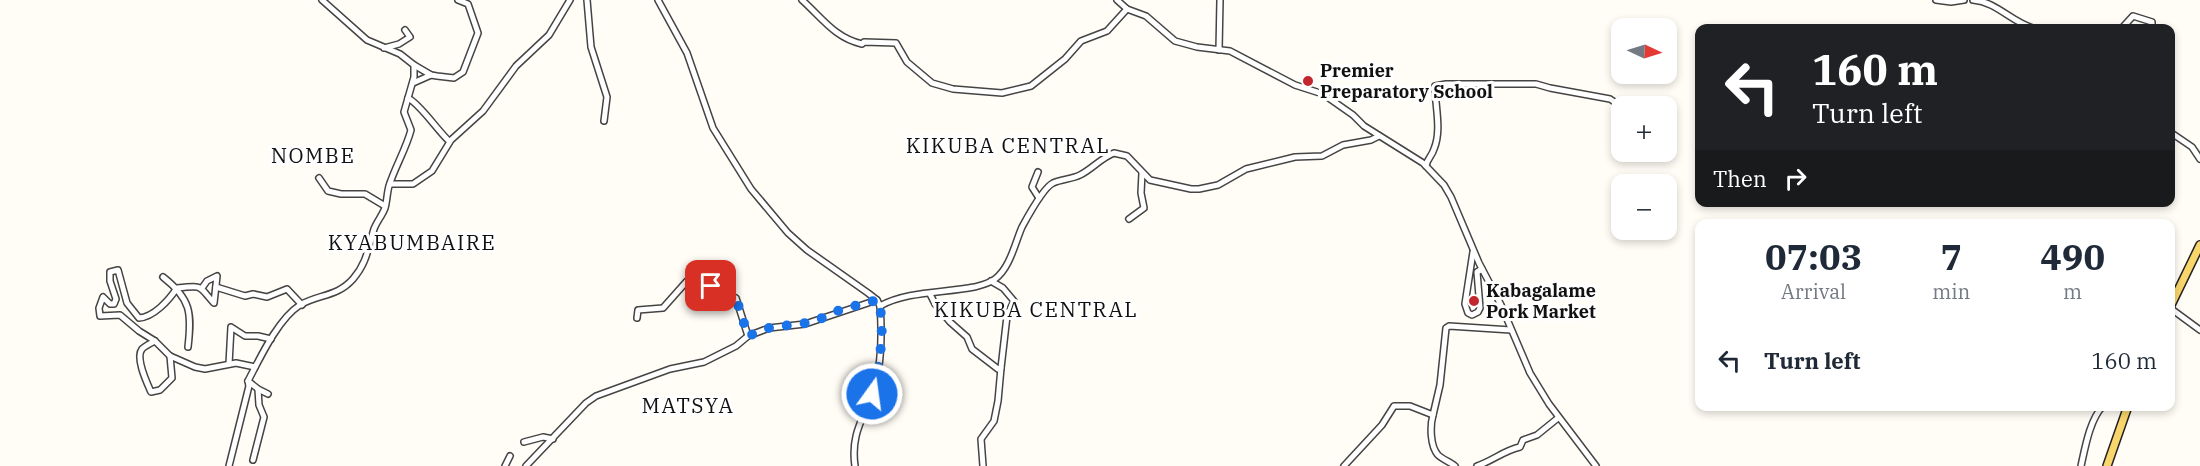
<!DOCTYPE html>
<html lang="en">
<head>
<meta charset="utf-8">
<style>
  :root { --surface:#fff; --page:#f2f2f3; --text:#1f2937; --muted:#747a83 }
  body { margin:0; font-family:"IBM Plex Serif",serif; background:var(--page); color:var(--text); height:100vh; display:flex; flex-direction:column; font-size:22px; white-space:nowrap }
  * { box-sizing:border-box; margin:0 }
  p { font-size:20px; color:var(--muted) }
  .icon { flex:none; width:33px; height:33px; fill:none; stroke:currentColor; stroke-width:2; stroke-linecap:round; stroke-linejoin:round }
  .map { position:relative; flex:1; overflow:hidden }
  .side { position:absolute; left:1695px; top:219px; width:480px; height:192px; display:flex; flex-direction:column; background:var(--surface); border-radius:12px; box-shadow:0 3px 9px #0003 }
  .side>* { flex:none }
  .guide { position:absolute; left:1695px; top:24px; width:480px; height:183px; border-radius:12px; box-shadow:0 3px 9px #0003; background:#202124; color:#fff; overflow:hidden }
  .needle { width:39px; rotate:94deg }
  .buttons { position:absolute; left:1611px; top:18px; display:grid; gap:12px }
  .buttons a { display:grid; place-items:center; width:66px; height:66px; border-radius:12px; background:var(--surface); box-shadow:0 3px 9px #0003; font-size:30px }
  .pin { position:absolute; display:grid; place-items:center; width:51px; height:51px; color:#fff; margin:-26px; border-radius:12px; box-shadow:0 3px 9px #0006 }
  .me { position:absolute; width:66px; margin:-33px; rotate:14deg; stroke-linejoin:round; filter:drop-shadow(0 0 4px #0008) }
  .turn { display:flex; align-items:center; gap:21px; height:126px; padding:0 18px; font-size:27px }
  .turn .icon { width:78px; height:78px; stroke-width:2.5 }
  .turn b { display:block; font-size:42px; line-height:51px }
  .then { display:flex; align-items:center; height:57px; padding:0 18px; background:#0003; gap:12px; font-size:22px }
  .eta { display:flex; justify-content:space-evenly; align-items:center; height:102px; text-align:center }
  .eta b { font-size:36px; font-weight:700; line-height:42px }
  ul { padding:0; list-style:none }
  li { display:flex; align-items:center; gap:18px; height:78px; padding:0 18px }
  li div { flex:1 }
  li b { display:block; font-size:22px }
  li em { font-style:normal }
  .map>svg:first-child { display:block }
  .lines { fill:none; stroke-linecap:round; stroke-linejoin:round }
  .minor-casing { stroke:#444; stroke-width:8 }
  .major-casing { stroke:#222; stroke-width:10 }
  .minor { stroke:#fff; stroke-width:5 }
  .major { stroke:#f9d66b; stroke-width:7 }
  .route { stroke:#1a73e8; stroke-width:10; stroke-dasharray:0 18 }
  .poi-dot { fill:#c4262e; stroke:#fff; stroke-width:2 }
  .labels { text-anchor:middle; stroke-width:6; stroke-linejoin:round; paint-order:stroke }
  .poi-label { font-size:18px; font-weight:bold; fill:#111; stroke:#fff; text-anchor:start }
  .quarter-label { font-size:21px; letter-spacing:1.5px; fill:#111; stroke:#fff }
</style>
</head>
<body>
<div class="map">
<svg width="2200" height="466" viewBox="0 0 2200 466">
  <rect width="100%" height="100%" fill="#fffdf5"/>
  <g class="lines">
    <defs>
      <g id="minor">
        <polyline points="587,0 591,47 607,97 604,121"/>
        <path d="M658 0 687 53 713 128 751 189 788 233 807 250 868 293 877 300 880 306C882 332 882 360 875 385 866 416 850 431 855 466"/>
        <path d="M802 0C822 18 835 38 862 44L864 42 896 43 907 62 932 83 953 89 1002 93 1031 86 1065 59 1081 41 1107 31 1127 9"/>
        <polyline points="1117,0 1127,9 1146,16 1175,41 1197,47 1230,51 1295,85 1323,94 1353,115 1364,126 1423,163 1444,185 1451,197 1479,263 1501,305 1530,373 1549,404 1596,466"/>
        <polyline points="1936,0 1951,2 1964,0"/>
        <path d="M1973 0C1997 2 2011 22 2033 28"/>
        <polyline points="2122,28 2133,16 2152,22 2152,28"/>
        <polyline points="384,48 399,44 410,37 405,30"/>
        <polyline points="1219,50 1220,0"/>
        <polyline points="414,65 431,75 437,76 454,78 463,72 478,33 468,4 458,0"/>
        <polyline points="413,83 431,75"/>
        <path d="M408 98C421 105 437 130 449 141"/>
        <polyline points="2170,132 2192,147 2200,159"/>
        <path d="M1426 166C1427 159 1432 156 1434 149 1442 130 1435 106 1435 86L1446 84H1536L1550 88 1610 99 1622 107"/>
        <polyline points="1038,172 1032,187 1039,198"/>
        <polyline points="319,178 328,191 341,194 365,194 385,206"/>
        <polyline points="390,184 413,184 432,171 451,140 483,111 516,66 549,35 570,0"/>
        <polyline points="1129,219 1144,208 1141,193 1142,173"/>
        <polyline points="1473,252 1465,304 1468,313 1472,315 1478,312 1480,308 1477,272 1482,269"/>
        <path d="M163 277C191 299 192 313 188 347"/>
        <polyline points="991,281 1003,288 1014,301 1007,316 1001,368"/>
        <polyline points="216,287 245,296 253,294 267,297 287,289 302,305"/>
        <path d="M202 288 207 281 217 276 214 303C198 286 205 285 177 288 169 300 154 317 139 318L127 303 118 270 110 272V281L116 299 114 304H110L103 297 99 308 100 316 120 315 139 331 155 341 170 356 195 367 205 369 236 363 255 367"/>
        <polyline points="930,294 935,304 950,322 967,337 972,349 998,369 1001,368 998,401 994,421 981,439 983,466"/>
        <path d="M880 306C907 291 944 293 974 287 982 285 988 284 995 279 1010 268 1015 243 1022 227 1028 216 1043 188 1053 183 1062 179 1072 179 1080 175 1092 169 1101 158 1114 153L1127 156 1150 180 1191 189H1199L1218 185 1246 169 1295 157 1322 156 1343 145 1371 140 1379 136"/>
        <polyline points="2170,308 2200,330"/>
        <polyline points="637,318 638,310 663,308 687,281 698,280 736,298 748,336"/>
        <path d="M155 341C151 343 145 346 142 349 135 358 147 383 151 392L160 390 172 378 170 356"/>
        <polyline points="229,364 231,327 245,336 258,336 271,339"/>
        <polyline points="248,381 258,389 259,405 264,417 253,460"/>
        <polyline points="258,389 268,394"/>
        <path d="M1433 415C1430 426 1430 446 1438 455 1442 459 1450 462 1455 466"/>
        <polyline points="524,442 543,437 553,439"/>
        <path d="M229 466 249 386 248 381C260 358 278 319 300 305 319 294 337 297 353 279 367 263 368 248 374 229 377 221 382 216 385 208 387 201 387 193 389 186 395 167 406 149 411 130L404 112 414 77V65L400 54 367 40 322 0"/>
        <polyline points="505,466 510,456"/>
        <polyline points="526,466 586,403 596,396 670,369 704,362 736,346 748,336 769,328 805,324 877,300"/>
        <polyline points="1344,466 1382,425 1394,406 1410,406 1433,415 1440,385 1446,328 1449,326 1511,330"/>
        <path d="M1477 466C1492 461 1505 450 1520 447L1523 440 1537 435 1558 418"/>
        <path d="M2081 466C2085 448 2090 419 2103 406"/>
      </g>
      <g id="major">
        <polyline points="2170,307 2200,245"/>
        <polyline points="2107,466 2128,406"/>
      </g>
    </defs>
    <use href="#minor" class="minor-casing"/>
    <use href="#major" class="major-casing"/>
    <use href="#minor" class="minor"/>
    <use href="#major" class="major"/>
  </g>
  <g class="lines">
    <path class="route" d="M711 286 736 298 748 336 769 328 813 322 840 310 877 300C887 319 879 373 872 394"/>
  </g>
  <g class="poi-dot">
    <circle cx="1308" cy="81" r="6"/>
    <circle cx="1474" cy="301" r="6"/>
  </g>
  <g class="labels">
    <g class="poi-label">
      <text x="1320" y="77">Premier<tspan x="1320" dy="21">Preparatory School</tspan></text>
      <text x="1486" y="297">Kabagalame<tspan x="1486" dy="21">Pork Market</tspan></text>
    </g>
    <g class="quarter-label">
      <text x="1008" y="153">KIKUBA CENTRAL</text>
      <text x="313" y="163">NOMBE</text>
      <text x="412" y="250">KYABUMBAIRE</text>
      <text x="1036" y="317">KIKUBA CENTRAL</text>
      <text x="688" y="413">MATSYA</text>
    </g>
  </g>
</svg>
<div class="buttons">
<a><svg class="needle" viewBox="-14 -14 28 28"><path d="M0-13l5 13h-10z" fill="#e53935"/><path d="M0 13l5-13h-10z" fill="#747a83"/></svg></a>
<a>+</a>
<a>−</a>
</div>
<div class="pin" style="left:711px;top:286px;background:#d93025"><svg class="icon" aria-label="arrive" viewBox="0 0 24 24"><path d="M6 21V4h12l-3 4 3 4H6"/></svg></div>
<svg class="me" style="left:872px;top:394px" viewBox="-20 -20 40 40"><circle r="17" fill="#1a73e8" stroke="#fff" stroke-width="3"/><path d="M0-11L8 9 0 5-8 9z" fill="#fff"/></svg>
<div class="guide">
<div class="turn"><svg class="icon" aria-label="left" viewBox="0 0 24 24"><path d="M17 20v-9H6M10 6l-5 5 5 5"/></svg><div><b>160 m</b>Turn left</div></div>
<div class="then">Then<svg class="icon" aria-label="right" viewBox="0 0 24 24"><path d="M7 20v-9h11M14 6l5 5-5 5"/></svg></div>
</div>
<section class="side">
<div class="eta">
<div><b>07:03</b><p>Arrival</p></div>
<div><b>7</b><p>min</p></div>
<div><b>490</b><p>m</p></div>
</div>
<ul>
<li><svg class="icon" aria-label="left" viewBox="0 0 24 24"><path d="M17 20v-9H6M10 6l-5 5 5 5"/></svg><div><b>Turn left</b></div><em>160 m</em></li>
</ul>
</section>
</div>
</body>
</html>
